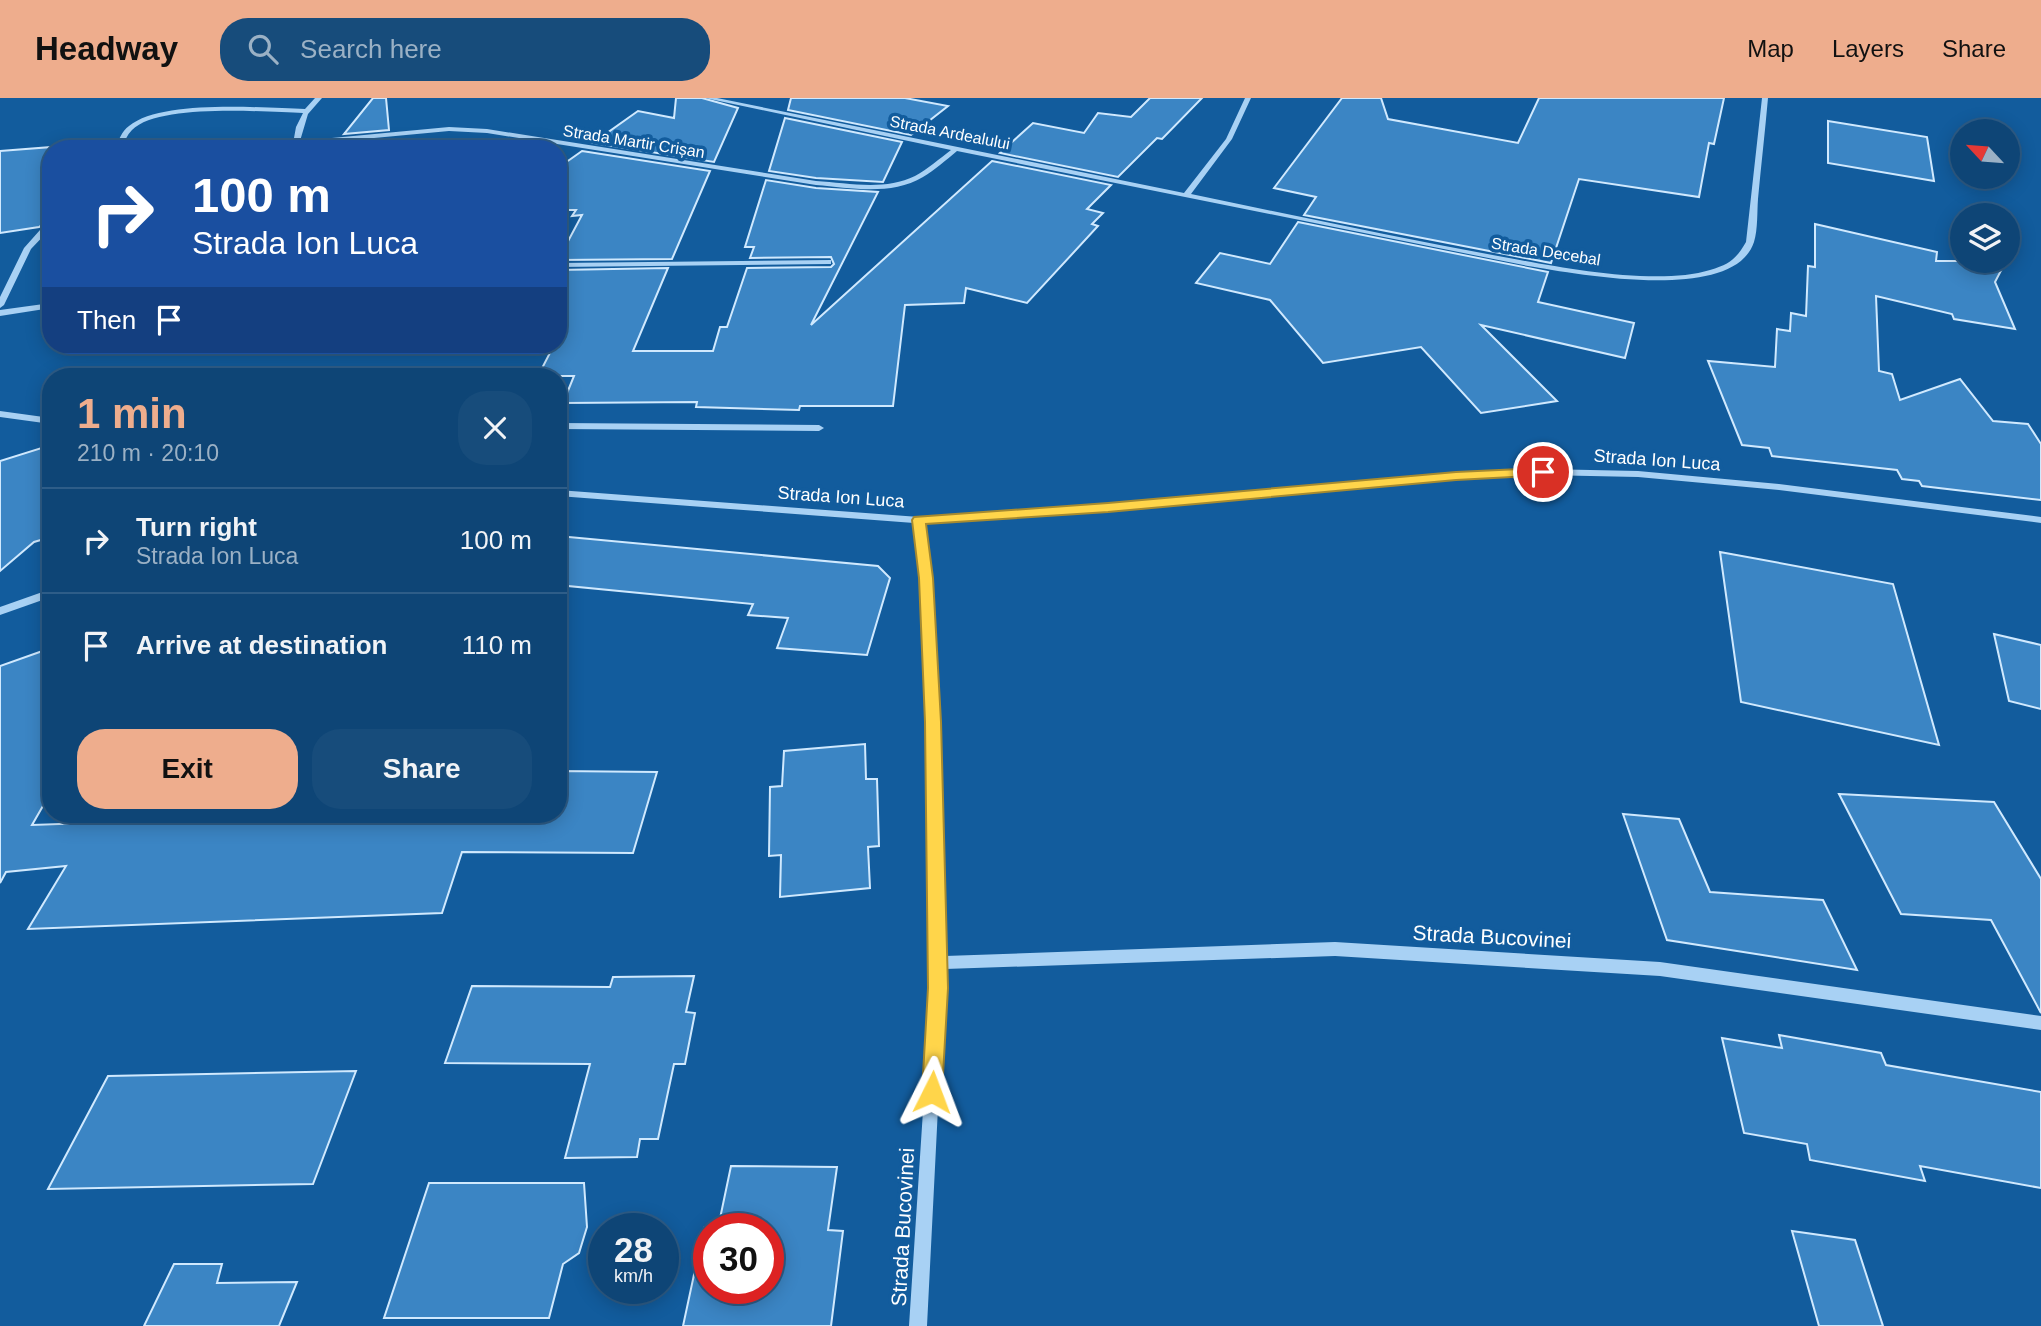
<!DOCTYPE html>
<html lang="en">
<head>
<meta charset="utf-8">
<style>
  :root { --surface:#0e4576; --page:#174c7b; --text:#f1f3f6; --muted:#9bb1c5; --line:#2e5d88; --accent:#eead8d }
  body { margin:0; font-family:Helvetica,sans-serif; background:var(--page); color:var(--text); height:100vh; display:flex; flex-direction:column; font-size:26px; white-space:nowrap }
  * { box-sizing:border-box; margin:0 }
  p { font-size:23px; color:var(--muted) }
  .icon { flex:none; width:38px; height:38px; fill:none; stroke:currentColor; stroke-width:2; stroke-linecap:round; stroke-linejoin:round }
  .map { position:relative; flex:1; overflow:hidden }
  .sheet { position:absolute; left:42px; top:270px; width:525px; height:455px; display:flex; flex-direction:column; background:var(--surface); border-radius:28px; box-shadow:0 4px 18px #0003,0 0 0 2px var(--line) }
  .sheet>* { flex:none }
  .hud { position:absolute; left:42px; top:42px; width:525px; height:214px; border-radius:28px; box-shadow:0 4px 18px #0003,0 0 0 2px var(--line); background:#1a4fa0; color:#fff; overflow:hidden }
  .needle { width:46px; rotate:296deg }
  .controls { position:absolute; left:1950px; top:21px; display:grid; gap:14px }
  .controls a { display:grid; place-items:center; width:70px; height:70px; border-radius:50%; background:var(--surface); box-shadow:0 4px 18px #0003,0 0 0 2px var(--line); font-size:35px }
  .speed { position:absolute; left:588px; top:1115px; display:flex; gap:14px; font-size:35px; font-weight:700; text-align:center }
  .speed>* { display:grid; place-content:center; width:91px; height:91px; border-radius:50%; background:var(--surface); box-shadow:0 4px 18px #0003,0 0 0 2px var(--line); line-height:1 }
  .speed small { font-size:18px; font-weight:400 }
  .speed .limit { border:10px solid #d22; background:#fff; color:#111 }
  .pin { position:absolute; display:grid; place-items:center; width:60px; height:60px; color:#fff; margin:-30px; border:4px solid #fff; border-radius:50%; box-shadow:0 2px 7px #0007 }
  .me { position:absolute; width:77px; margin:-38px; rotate:3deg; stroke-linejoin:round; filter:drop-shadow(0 0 5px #0008) }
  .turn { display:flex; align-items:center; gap:24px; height:147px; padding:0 35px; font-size:32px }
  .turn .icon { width:91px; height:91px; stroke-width:2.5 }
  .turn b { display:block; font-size:49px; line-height:60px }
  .then { display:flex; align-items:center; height:66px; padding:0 35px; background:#0003; gap:14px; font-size:26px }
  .round { display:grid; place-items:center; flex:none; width:74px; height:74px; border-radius:28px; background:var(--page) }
  .summary { display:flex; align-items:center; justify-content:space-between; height:119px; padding:0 35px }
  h1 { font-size:42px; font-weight:700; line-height:52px; color:var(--accent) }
  .primary-button { display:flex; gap:14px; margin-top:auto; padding:14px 35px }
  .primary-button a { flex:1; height:80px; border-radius:28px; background:var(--accent); color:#111; font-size:28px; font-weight:700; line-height:80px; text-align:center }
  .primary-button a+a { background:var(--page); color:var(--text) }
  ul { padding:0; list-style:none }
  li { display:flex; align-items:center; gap:21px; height:105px; padding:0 35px; border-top:2px solid var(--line) }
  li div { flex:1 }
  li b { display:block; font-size:26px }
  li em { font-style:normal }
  header { display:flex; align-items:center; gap:42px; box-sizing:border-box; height:98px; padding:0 35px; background:var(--accent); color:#111 }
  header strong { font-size:33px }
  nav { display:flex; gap:38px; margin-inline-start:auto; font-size:24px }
  .search { width:490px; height:63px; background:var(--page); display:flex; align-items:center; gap:18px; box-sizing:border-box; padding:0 24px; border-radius:28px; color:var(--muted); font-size:26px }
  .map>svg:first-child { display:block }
  .building { fill:#3b85c4; stroke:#d0e9fe; stroke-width:2 }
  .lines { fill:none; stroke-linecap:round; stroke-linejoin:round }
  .minor { fill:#a8d1f4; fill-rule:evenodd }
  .route { fill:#ffd54a; stroke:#a68a30; stroke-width:2 }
  .labels { text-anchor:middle; stroke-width:7; stroke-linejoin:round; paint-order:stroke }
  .far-street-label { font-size:16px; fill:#fff; stroke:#125c9d }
  .street-label { font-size:18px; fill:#fff; stroke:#125c9d }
  .near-street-label { font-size:21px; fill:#fff; stroke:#125c9d }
</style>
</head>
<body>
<header>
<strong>Headway</strong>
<div class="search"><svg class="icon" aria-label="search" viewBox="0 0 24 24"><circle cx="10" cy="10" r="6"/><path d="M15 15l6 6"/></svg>Search here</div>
<nav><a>Map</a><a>Layers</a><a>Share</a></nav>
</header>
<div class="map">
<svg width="2041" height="1228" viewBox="0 0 2041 1228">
  <rect width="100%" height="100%" fill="#125c9d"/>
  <g class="building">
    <polygon points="373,0 386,0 389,32 344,36"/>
    <polygon points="676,0 702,0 738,10 714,64 593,45 638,13 674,20"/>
    <polygon points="791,0 905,0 948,8 911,37 788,12"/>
    <polygon points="1150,0 1202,0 1162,41 1157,40 1118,79 1000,55 1033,25 1084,35 1098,15 1131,19"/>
    <polygon points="1342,0 1381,0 1388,21 1518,45 1539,0 1724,0 1714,46 1709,45 1699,99 1579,81 1551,165 1304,117 1316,99 1274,90"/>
    <polygon points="785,20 902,44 883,84 816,80 769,73"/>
    <polygon points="1828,23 1927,39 1934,83 1828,65"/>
    <polygon points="390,41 391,51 333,51 337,46"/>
    <polygon points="78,47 76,51 51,51 51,120 39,129 0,135 0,53"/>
    <polygon points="582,53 710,73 672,161 558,162 582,117 572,118 576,112 558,112 558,70"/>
    <polygon points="992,63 1111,87 1087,111 1103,115 1092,126 1098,128 1027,205 966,190 964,205 905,207 893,308 800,308 799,312 696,309 697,304 563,305 574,278 538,278 554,247 558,247 558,172 668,170 633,253 713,253 720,229 727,229 747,170 831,169 834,166 831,159 750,160 754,149 745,149 766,82 816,90 878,94 811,227"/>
    <polygon points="1298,124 1548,174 1538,204 1634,225 1625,260 1481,227 1557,303 1481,315 1421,249 1323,265 1270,202 1196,185 1220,155 1270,166"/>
    <polygon points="1815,126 1937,154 1936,163 2006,163 1995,184 2015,231 1954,221 1952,216 1876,198 1879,273 1892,276 1900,302 1960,281 1993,323 2028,326 2041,346 2041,402 1922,388 1919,383 1902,381 1897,372 1772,358 1769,350 1742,347 1708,263 1775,269 1777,231 1790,233 1791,215 1806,218 1808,168 1815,169"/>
    <polygon points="51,347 51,439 34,444 0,473 0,363"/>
    <polygon points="558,438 878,468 890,480 867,557 777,550 788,520 748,517 753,506 558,487"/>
    <polygon points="1720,454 1893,486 1939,647 1741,604"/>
    <polygon points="1994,536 2041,547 2041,611 2009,603"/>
    <polygon points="51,550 51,694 32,727 347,716 558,716 558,673 657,674 633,755 462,754 442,815 28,831 66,768 6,774 0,785 0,568"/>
    <polygon points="865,646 866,681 877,681 879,748 868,749 870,790 780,799 781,757 769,758 770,689 782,688 784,653"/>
    <polygon points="1839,696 1994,704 2041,781 2041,915 1991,822 1901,816"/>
    <polygon points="1623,716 1679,721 1710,794 1823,802 1857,872 1667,842"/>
    <polygon points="694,878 686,914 695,915 685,966 674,966 658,1041 640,1041 637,1059 565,1060 590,966 445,965 472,888 610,889 613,879"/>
    <polygon points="1779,937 1881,955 1886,967 2041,994 2041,1090 1920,1068 1925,1083 1810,1062 1807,1046 1744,1035 1722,940 1782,950"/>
    <polygon points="356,973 313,1086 48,1091 108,978"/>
    <polygon points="731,1068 837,1069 828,1132 843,1133 831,1228 683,1228 704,1130 709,1131 709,1190 768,1190 768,1130 718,1130"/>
    <polygon points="429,1085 584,1085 587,1129 579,1155 563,1166 549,1220 384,1220"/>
    <polygon points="1792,1133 1855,1142 1883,1228 1819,1228"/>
    <polygon points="174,1166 222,1166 217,1185 297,1184 279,1228 144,1228"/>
  </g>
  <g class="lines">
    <g class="minor">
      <path d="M315 0H322L308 16 300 43 449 29 487 31 816 83C848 85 885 93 915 78 928 71 939 61 951 52L705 0H717L1184 95 1226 41 1245 0H1251L1232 41 1191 96C1297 118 1403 141 1509 160 1563 170 1658 188 1710 172 1730 166 1736 161 1746 144L1762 0H1768C1765 34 1761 68 1758 101 1757 114 1758 131 1754 144 1734 206 1577 176 1528 168L957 53C946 62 935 72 923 79 891 98 851 90 816 87L487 35 449 33 299 47 298 51H292L296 29 303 15C265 14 159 5 132 32 127 37 124 44 122 51H115C118 43 122 33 129 28 162 1 262 10 305 11Z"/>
      <polygon points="48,123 51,123 51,130 31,151 4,207 0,210 0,199 24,150"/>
      <polygon points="831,162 831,166 828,166 558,169 558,165"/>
      <polygon points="51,205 51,210 0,218 0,212"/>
      <polygon points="0,313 51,320 51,326 0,319"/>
      <polygon points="558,325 819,327 824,330 819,333 558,331"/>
      <path d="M1543 371 1638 373 1779 386 2041 419V425L1779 392 1638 379 1543 377 1456 381 1109 413 925 425C943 568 942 714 945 858L1335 844 1660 864 2041 918V932L1660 878 1335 858 945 871 927 1228H909L931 890 928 624 921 479 914 425 558 398V392L919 419 1109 407 1456 375Z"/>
      <polygon points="51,491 51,499 0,517 0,509"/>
    </g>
  </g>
  <polygon class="route" points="1543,370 1549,374 1548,377 1456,382 1108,414 926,426 933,480 941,624 948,890 942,994 939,1001 932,1004 925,1001 922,994 928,890 925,624 919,480 912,422 914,419 1108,405 1456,374"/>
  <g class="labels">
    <g class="far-street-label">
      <text transform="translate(950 34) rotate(11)" y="6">Strada Ardealului</text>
      <text transform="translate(634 43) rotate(9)" y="6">Strada Martir Crișan</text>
      <text transform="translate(1546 153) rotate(9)" y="6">Strada Decebal</text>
    </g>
    <g class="street-label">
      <text transform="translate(1657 362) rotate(4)" y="6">Strada Ion Luca</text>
      <text transform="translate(841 399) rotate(4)" y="6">Strada Ion Luca</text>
    </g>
    <g class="near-street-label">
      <text transform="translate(1492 839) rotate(3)" y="7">Strada Bucovinei</text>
      <text transform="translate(903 1129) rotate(-87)" y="7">Strada Bucovinei</text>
    </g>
  </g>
</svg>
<div class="controls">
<a><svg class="needle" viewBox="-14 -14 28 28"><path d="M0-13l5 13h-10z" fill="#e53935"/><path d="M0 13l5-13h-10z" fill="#9bb1c5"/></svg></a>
<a><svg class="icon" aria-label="layers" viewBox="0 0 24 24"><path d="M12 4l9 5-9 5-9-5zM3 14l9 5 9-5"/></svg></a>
</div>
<div class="speed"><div>28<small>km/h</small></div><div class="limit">30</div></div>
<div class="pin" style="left:1543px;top:374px;background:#d93025"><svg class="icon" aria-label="arrive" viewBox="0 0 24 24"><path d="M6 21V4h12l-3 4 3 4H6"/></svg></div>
<svg class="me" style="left:932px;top:994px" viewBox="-20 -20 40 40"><path d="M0-17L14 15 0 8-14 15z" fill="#ffd54a" stroke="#fff" stroke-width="4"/></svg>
<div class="hud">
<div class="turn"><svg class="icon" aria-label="right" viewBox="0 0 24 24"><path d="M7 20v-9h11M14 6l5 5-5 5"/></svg><div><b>100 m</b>Strada Ion Luca</div></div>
<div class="then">Then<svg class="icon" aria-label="arrive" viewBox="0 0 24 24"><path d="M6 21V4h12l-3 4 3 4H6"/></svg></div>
</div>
<section class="sheet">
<div class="summary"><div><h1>1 min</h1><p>210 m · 20:10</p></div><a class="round"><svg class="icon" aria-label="close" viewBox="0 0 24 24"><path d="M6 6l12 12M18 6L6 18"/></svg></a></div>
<ul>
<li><svg class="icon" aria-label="right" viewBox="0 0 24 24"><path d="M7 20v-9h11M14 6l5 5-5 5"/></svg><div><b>Turn right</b><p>Strada Ion Luca</p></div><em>100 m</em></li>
<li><svg class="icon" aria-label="arrive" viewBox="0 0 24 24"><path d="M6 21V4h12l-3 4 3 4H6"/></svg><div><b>Arrive at destination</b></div><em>110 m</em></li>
</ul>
<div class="primary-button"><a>Exit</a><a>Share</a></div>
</section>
</div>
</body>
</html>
